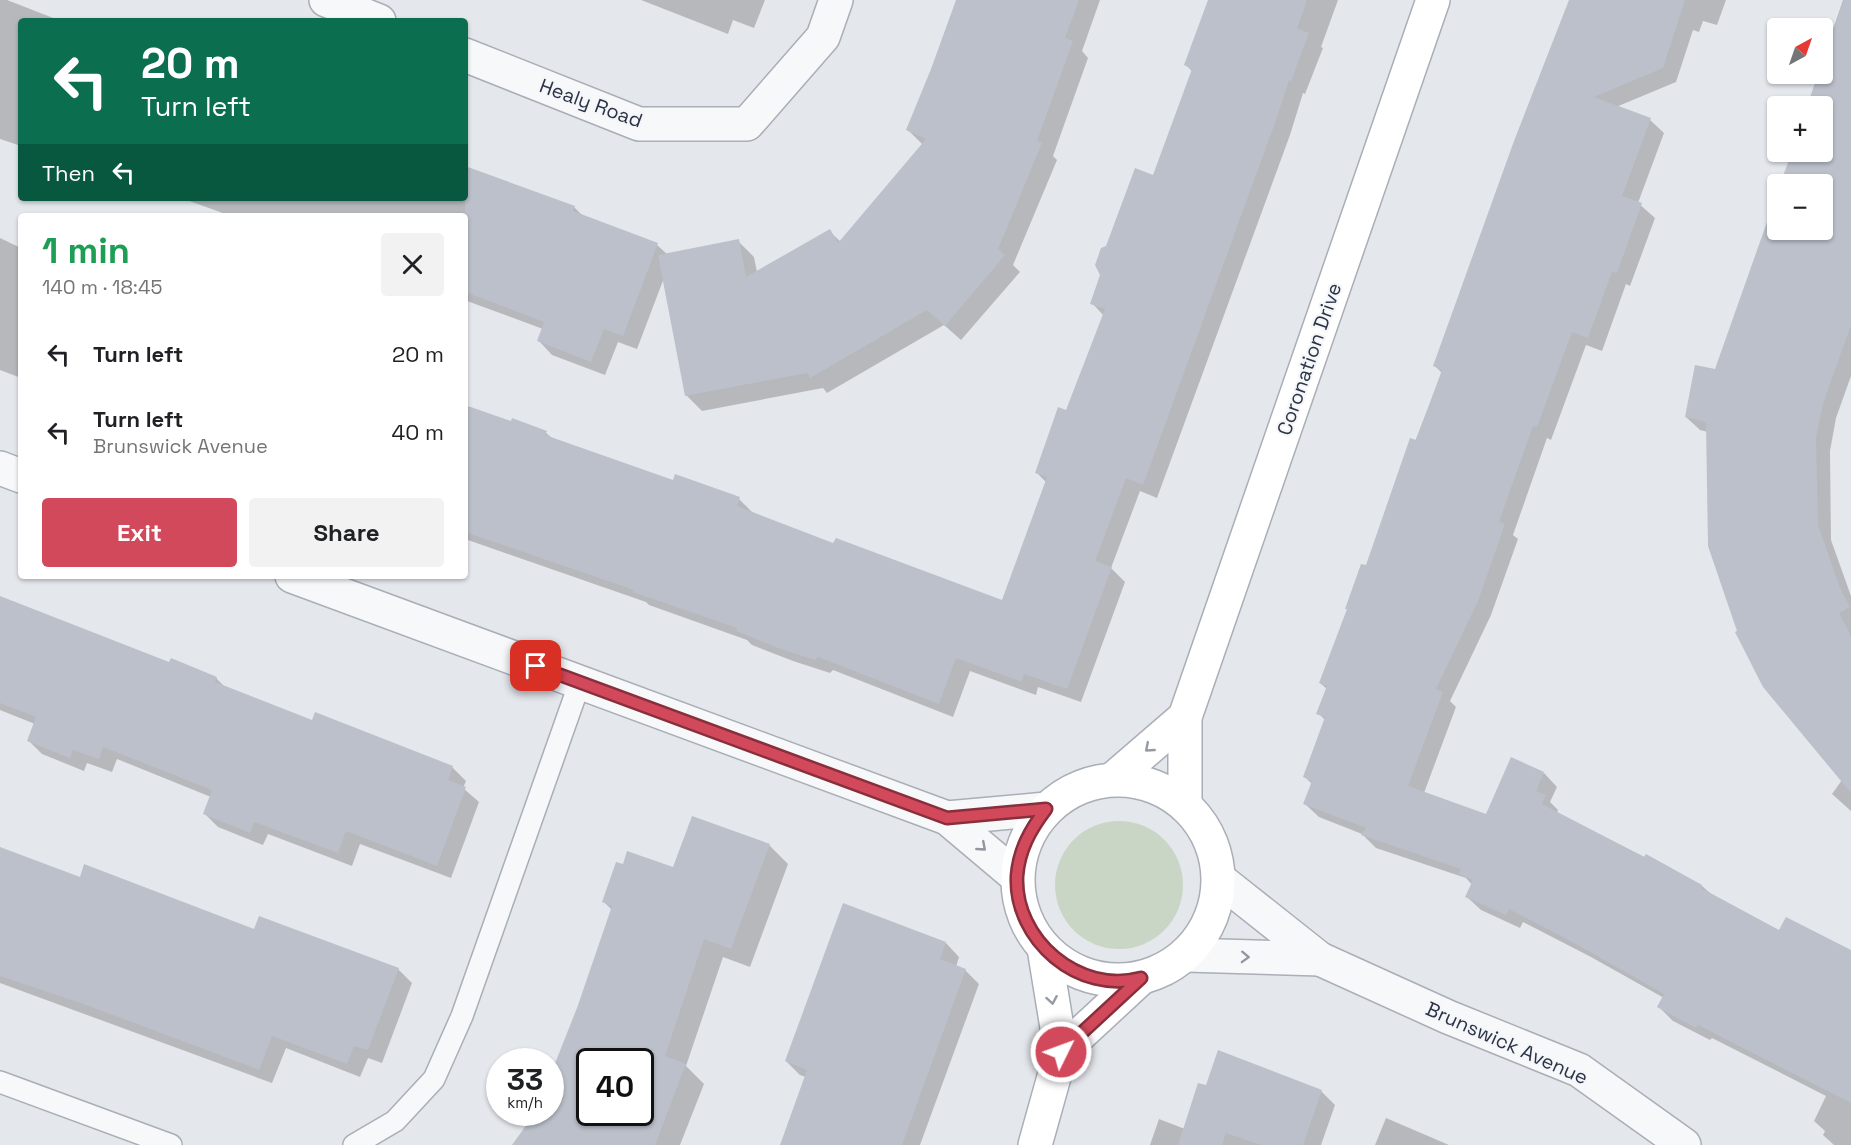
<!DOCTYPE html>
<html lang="en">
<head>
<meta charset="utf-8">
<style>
  :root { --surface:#fff; --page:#f2f2f2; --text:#202124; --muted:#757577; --accent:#d1495b }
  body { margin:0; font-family:"Space Grotesk",sans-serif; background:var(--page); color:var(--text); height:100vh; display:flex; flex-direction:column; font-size:22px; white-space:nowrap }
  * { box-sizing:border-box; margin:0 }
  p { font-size:20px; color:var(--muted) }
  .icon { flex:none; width:33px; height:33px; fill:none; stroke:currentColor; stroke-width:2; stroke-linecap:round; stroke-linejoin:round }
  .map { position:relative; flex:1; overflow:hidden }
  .sheet { position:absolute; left:18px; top:213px; width:450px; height:366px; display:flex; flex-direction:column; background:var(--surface); border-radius:6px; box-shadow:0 2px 4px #0004 }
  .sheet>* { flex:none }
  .banner { position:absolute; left:18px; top:18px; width:450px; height:183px; border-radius:6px; box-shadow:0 2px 4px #0004; background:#0b6e4f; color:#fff; overflow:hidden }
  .needle { width:39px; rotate:40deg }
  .tools { position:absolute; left:1767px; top:18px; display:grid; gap:12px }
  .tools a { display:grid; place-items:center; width:66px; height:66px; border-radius:6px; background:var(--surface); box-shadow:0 2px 4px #0004; font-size:30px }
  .speed { position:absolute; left:486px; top:1048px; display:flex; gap:12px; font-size:30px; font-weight:700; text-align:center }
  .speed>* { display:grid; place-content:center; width:78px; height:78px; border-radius:50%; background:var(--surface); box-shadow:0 2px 4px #0004; line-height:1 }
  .speed small { font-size:15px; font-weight:400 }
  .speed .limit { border:3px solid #111; border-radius:9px; background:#fff; color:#111 }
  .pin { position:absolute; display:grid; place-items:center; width:51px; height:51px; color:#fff; margin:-26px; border-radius:12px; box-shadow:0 3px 9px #0006 }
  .me { position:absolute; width:66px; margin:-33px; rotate:48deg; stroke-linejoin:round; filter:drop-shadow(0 0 4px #0008) }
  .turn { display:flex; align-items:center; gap:21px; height:126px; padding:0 24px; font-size:27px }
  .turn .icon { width:78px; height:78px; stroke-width:2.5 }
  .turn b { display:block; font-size:42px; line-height:51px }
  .then { display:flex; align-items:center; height:57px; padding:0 24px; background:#0003; gap:12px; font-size:22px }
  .round { display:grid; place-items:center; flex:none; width:63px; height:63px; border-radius:6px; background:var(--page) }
  .summary { display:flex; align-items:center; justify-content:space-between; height:102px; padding:0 24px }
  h1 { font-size:36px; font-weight:800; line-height:45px; color:#1e9e55 }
  .primary-button { display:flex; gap:12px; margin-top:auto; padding:12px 24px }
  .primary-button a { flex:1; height:69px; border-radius:6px; background:var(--accent); color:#fff; font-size:24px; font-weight:800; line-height:69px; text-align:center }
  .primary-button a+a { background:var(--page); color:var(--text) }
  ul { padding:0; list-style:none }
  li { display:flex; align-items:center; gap:18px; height:78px; padding:0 24px }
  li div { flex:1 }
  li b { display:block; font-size:22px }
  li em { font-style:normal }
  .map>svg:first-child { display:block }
  .green { fill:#c9d6c5 }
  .shadow { fill:#0003; fill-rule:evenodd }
  .building { fill:#bbc0ca; fill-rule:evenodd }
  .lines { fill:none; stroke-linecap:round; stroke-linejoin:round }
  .lane-casing { stroke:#a9aeb7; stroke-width:24 }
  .street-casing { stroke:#a9aeb7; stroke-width:36 }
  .secondary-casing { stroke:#a9aeb7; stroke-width:36 }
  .lane { stroke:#f7f8fa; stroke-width:21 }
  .street { stroke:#f7f8fa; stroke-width:33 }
  .secondary { stroke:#fff; stroke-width:33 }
  .oneway { stroke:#959aa2 }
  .oneway2 { stroke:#9196a0 }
  .route-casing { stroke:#882f3b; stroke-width:15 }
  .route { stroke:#d1495b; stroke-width:10 }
  .labels { text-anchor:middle; stroke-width:4.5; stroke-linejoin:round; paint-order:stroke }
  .street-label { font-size:20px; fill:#2b3445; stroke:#f4f6f9 }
</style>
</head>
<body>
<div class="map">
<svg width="1851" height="1145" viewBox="0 0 1851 1145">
  <rect width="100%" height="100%" fill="#e4e7ec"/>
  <circle class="green" cx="1119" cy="885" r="64"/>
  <g class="shadow">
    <polygon points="0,0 7,0 61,21 21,21 21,146 0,139"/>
    <polygon points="641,0 765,0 754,28 733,20 728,34"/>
    <polygon points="958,0 1100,0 1082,51 1088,58 1053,156 1057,160 1013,265 1020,272 961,340 944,325 827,393 823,388 702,411 686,395 664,278 637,349 618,342 605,375 552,355 539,341 543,329 467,301 465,307 465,216 231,216 181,198 465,198 465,167 574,207 584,217 657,245 668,255 738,241 754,257 757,272 829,231 841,242 923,145 907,129 933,69"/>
    <polygon points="1210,0 1338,0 1321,47 1323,48 1305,94 1303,93 1290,135 1157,498 1140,491 1111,568 1125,582 1081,702 1038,687 1036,695 970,671 953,717 833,670 830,673 793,661 752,645 747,640 649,605 646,602 465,539 465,407 546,433 553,439 674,482 739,499 754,514 833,544 1003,602 1047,483 1036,472 1067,412 1104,316 1092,303 1102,275 1107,247 1154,177 1193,72 1186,65"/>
    <polygon points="1574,0 1726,0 1717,25 1703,21 1699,32 1693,30 1676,82 1616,107 1650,120 1664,133 1638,203 1655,218 1630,286 1626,284 1602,351 1586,345 1551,440 1547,438 1513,535 1518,539 1491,615 1450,701 1456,707 1424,793 1486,816 1544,773 1557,787 1550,802 1558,810 1557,813 1702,886 1851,1017 1851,1145 1834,1145 1823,1135 1825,1131 1814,1121 1826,1096 1712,1038 1710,1040 1673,1021 1659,1007 1664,998 1591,957 1523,922 1520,928 1481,910 1467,897 1472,885 1466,878 1376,848 1362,834 1319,817 1305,804 1312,784 1305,777 1326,721 1318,713 1327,689 1320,683 1442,373 1435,366"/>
    <polygon points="1843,0 1851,0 1851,376 1836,418 1830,451 1831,540 1851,596 1851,811 1832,794 1842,780 1739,632 1708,432 1700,430 1686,417 1716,371 1778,230 1822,230 1822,184 1782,184 1794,152 1822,152 1822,106 1810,106 1809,103 1820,74 1822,74 1831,42 1829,41"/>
    <polygon points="0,238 21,248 21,378 0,370"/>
    <polygon points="0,597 170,664 216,678 226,688 313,722 452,767 466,781 463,788 479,802 451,878 360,844 352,866 268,834 263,845 218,827 204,813 211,797 117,759 112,772 87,763 84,771 42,754 28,740 35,724 0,710"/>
    <path d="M769 845 788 864 750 967 723 957 686 1066 704 1084 680 1145H514L536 1113H550L578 1008 612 910 604 902 674 869ZM590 1062H640V1113H590Z"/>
    <polygon points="0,849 80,879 255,931 398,969 412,983 382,1063 368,1058 360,1077 286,1048 272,1083 0,983"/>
    <polygon points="946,943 959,957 956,967 965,970 979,984 920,1145 782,1145 806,1077 800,1075 786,1061"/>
    <polygon points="1321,1091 1335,1105 1321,1145 1150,1145 1159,1119 1185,1129"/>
    <polygon points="1386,1118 1449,1145 1375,1145"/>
  </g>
  <g class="building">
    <polygon points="956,0 1079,0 1065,38 1073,41 1037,141 1042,143 998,249 1005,255 945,326 927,310 810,378 807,373 685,396 658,255 739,239 746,277 830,229 838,243 926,139 906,130 931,69"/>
    <polygon points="1208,0 1307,0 1297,28 1309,33 1291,81 1289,80 1276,120 1143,485 1126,478 1095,561 1112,567 1067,689 1024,674 1022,682 956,658 939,704 818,657 815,660 778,648 736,631 737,628 633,592 634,590 465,532 465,405 511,421 512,418 547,431 545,435 673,480 675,474 740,497 737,506 833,543 836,538 1002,600 1047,477 1035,473 1058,407 1066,410 1105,309 1090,304 1100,275 1095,265 1101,248 1106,246 1135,168 1153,175 1192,69 1184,65"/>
    <polygon points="1569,0 1685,0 1663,68 1594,97 1651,118 1622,196 1642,203 1617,273 1612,272 1588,338 1572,332 1537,427 1533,426 1499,522 1505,524 1478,601 1436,689 1443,692 1408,786 1486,814 1511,757 1544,772 1536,791 1546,795 1542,804 1644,857 1646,854 1702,885 1701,888 1779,930 1786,917 1851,950 1851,1103 1698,1025 1696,1028 1657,1007 1664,994 1576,944 1509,909 1506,915 1465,897 1473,880 1459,874 1461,869 1361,835 1366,828 1303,804 1312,781 1303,777 1325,717 1316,714 1327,686 1319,683 1347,609 1345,609 1361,564 1366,565 1410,438 1416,440 1442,370 1433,366 1514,141"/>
    <polygon points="1844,0 1851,0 1851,325 1823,404 1816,437 1818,525 1840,588 1850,607 1839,613 1851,636 1851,793 1763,687 1735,632 1737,631 1708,546 1706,422 1685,417 1695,365 1715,369 1778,191 1778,230 1822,230 1822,184 1780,184 1792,152 1822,152 1822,106 1808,106 1809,104 1808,103 1818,74 1822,74 1822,61"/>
    <polygon points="465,166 575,206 573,211 658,243 623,336 604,329 591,362 537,341 544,322 465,292"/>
    <polygon points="0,596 169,662 171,658 217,677 215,682 312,720 315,712 453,766 448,780 466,787 437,866 346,831 338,853 254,822 250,833 203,814 212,790 103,747 99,759 73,750 70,758 27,741 36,717 0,703"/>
    <path d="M692 816 770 844 731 949 704 939 665 1056 686 1064 655 1145H512L535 1113H550V1076L577 1008 612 906 602 902 616 862 623 864 627 851 673 867ZM590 1062H640V1113H590Z"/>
    <polygon points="0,847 80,877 84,864 254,929 259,916 399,968 368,1050 354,1046 347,1064 272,1036 259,1070 86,1005 0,976"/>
    <polygon points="843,903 946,942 940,959 966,969 902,1145 780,1145 807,1070 785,1061"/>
    <polygon points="1218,1050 1322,1090 1303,1145 1261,1145 1226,1133 1222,1145 1178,1145 1198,1083 1206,1085"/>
  </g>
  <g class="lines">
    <defs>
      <g id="lane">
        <polyline points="0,1082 171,1145"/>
        <polyline points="354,1145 395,1121 434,1079 462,1016 580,682"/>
      </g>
      <g id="street">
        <polyline points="326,0 379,21"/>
        <polyline points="465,55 639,124 747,124 823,37 836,0"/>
        <polyline points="0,468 21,476"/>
        <polyline points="292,576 947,818 1017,877"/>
        <polyline points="947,818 1046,809"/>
        <polyline points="1219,879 1320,959 1448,1017 1579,1070 1684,1145"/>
        <polyline points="1186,955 1320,959"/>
      </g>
      <g id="secondary">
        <polyline points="1113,779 1185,717"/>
        <circle cx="1118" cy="880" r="100"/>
        <polyline points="1185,805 1185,717 1433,0"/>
        <polyline points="1061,1052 1141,978"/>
        <polyline points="1035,1145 1061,1052 1044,948"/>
      </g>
    </defs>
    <use href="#lane" class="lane-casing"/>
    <use href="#street" class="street-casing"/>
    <use href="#secondary" class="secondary-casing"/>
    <use href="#lane" class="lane"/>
    <use href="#street" class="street"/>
    <use href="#secondary" class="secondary"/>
  </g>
  <defs><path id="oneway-chevron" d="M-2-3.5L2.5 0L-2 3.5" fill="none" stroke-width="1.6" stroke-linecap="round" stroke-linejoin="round" transform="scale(1.5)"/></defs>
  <g class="oneway">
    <use href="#oneway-chevron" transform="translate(1149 748) rotate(139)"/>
    <use href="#oneway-chevron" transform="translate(1052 1000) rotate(80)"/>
  </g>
  <g class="oneway2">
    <use href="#oneway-chevron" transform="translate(982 847) rotate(41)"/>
    <use href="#oneway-chevron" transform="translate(1245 957) rotate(2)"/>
  </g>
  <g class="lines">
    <defs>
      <path id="route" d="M536 666 947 818 1046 809C1030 830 1019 850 1017 876 1014 940 1079 995 1141 978L1061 1052"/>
    </defs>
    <use href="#route" class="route-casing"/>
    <use href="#route" class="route"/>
  </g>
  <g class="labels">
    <g class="street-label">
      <text transform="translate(591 103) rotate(20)" y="7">Healy Road</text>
      <text transform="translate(1309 359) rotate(-71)" y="7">Coronation Drive</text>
      <text transform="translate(1507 1043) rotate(24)" y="7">Brunswick Avenue</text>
    </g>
  </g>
</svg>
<div class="tools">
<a><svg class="needle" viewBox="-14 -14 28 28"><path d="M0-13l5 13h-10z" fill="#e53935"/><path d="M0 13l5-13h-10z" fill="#757577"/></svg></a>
<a>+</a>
<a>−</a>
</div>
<div class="speed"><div>33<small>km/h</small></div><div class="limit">40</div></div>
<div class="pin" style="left:536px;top:666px;background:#d93025"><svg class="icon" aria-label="arrive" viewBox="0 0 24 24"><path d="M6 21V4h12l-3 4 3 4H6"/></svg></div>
<svg class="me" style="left:1061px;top:1052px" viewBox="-20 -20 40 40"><circle r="17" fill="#d1495b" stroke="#fff" stroke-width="3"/><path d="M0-11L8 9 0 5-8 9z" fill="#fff"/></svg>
<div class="banner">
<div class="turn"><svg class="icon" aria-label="left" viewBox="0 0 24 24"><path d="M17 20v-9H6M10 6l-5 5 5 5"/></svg><div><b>20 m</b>Turn left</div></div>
<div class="then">Then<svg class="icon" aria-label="left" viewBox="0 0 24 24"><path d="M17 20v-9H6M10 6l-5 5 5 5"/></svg></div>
</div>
<section class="sheet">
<div class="summary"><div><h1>1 min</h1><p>140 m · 18:45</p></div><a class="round"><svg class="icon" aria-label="close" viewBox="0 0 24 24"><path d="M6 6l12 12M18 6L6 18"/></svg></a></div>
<ul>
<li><svg class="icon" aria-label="left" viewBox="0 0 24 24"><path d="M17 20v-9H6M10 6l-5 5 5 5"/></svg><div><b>Turn left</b></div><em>20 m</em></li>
<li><svg class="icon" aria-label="left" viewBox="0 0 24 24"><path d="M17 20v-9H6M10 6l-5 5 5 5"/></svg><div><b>Turn left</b><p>Brunswick Avenue</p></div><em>40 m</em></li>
</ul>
<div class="primary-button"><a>Exit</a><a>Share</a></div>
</section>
</div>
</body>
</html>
